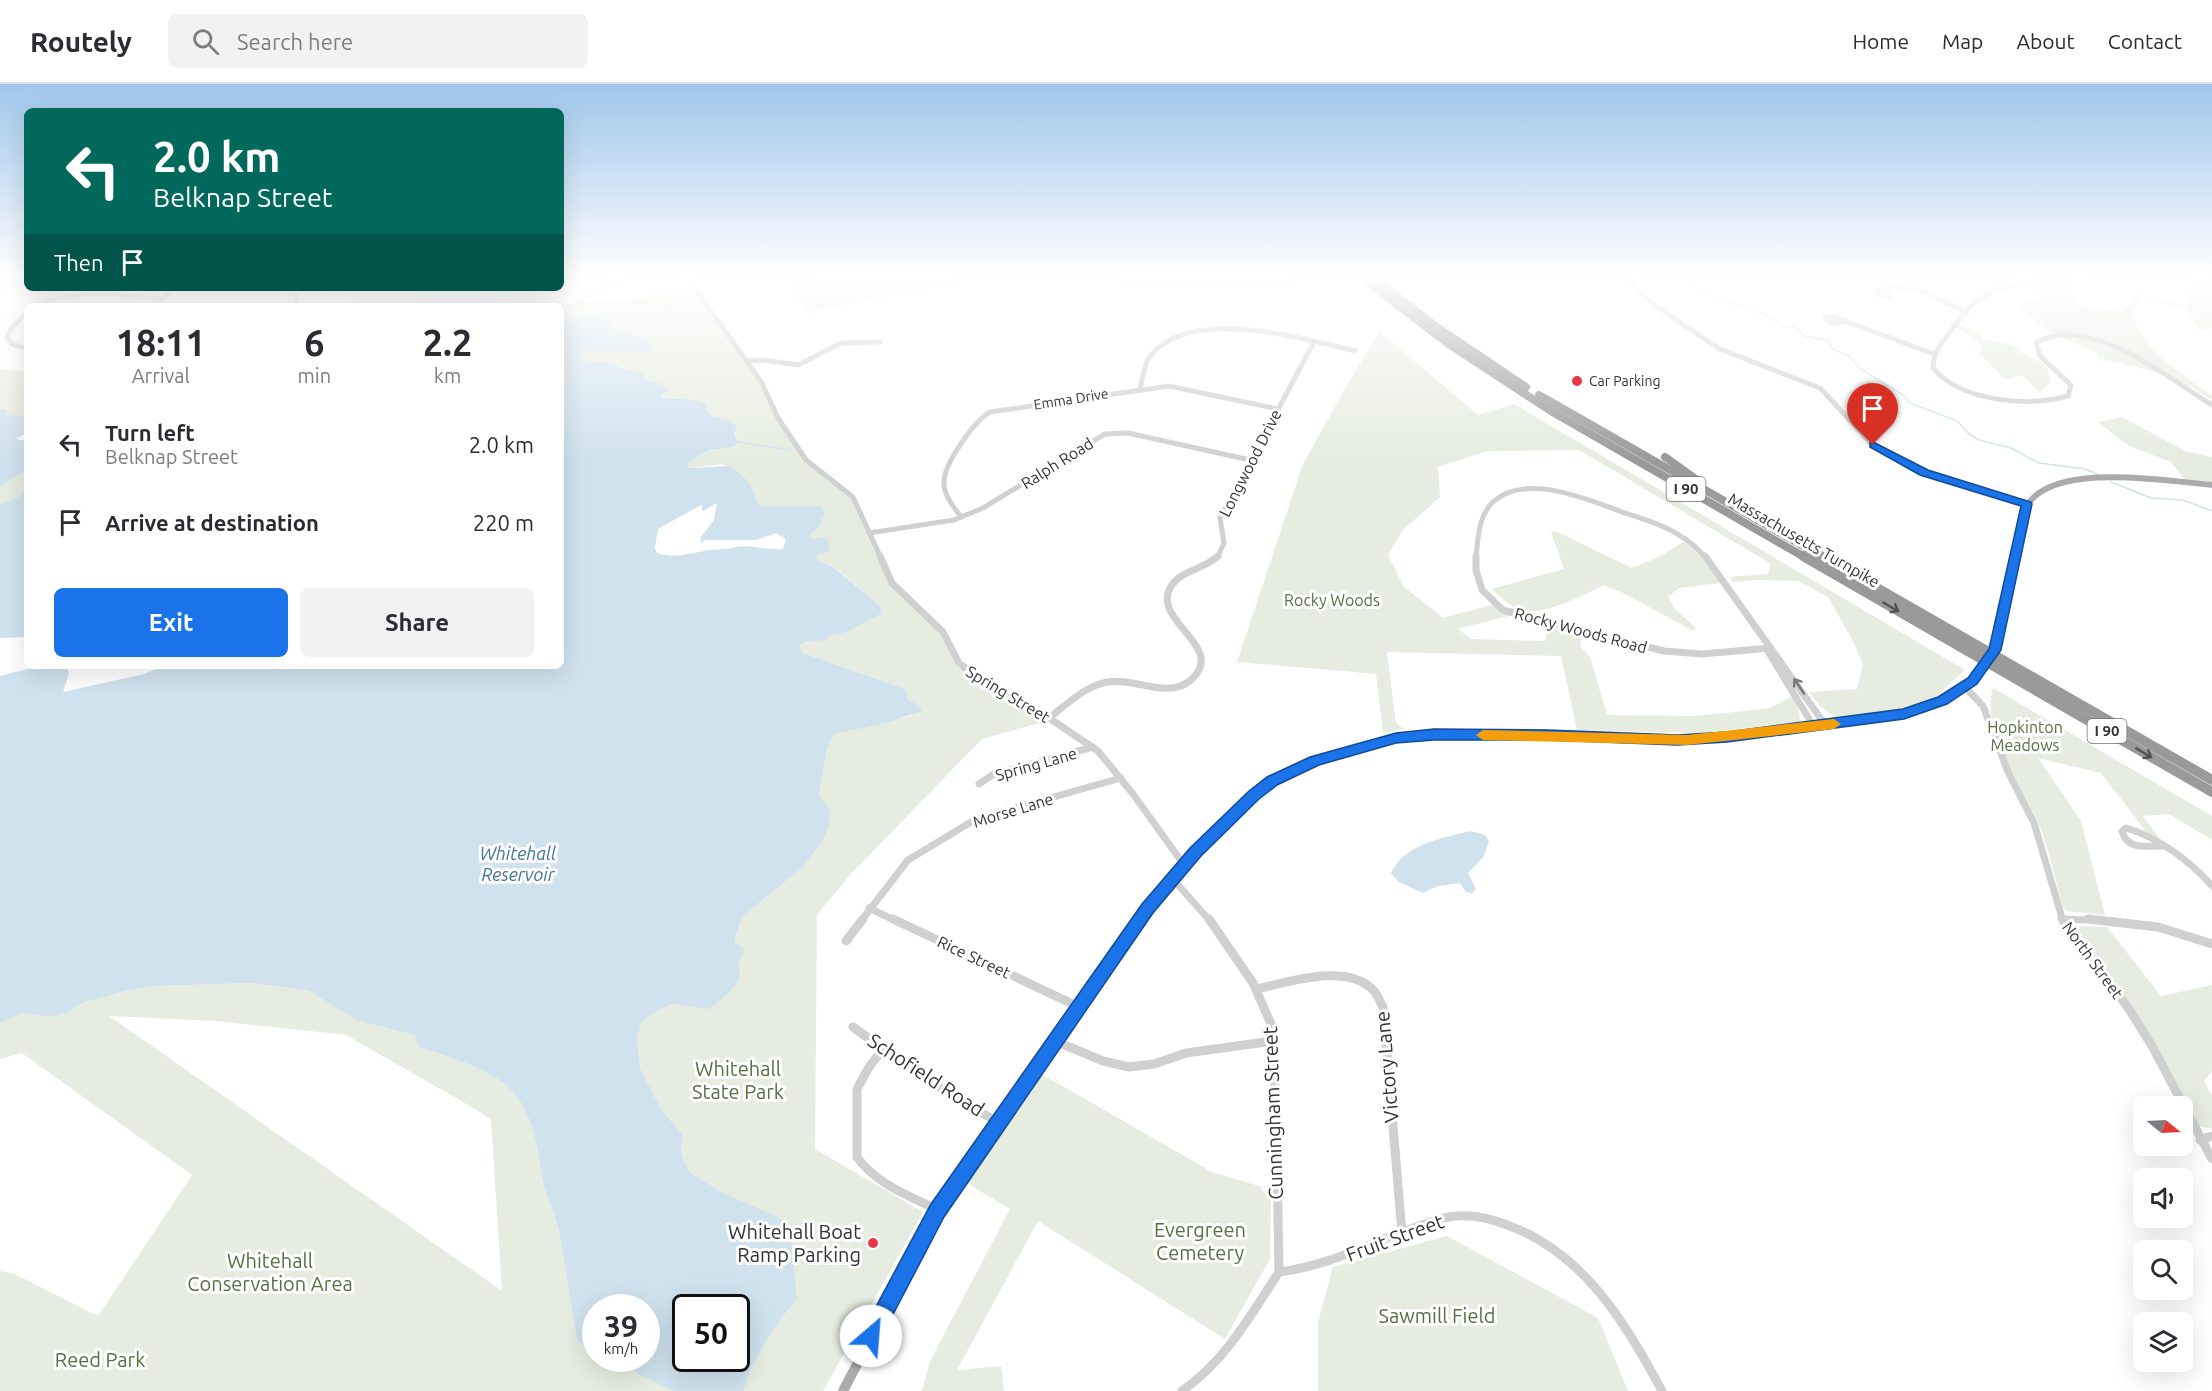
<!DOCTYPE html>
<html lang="en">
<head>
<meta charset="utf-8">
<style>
  :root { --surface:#fff; --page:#f2f2f3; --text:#2b2b33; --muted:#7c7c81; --line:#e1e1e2; --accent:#1a73e8 }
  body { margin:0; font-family:Ubuntu,sans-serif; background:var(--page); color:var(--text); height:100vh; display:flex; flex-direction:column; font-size:22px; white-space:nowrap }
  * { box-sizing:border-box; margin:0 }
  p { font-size:20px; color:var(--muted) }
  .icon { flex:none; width:33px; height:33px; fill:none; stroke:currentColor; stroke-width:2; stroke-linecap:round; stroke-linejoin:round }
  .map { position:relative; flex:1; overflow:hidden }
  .sheet { position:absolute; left:24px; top:219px; width:540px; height:366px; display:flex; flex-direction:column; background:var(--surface); border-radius:9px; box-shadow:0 6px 24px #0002 }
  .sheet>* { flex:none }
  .top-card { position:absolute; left:24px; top:24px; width:540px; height:183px; border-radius:9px; box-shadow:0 6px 24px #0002; background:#00695c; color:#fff; overflow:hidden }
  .needle { width:39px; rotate:108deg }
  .tools { position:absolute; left:2133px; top:1012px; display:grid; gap:12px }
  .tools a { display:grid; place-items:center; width:60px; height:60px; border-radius:9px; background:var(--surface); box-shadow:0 6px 24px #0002; font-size:30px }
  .speed { position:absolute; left:582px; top:1210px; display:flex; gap:12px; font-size:30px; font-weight:700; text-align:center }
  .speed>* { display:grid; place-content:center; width:78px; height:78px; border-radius:50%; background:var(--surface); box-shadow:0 6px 24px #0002; line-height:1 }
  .speed small { font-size:15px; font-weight:400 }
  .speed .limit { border:3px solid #111; border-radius:9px; background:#fff; color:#111 }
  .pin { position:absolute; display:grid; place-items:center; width:51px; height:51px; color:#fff; margin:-62px -26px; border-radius:50% 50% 50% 0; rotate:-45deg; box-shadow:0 0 6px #0007 }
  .pin .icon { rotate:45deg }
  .me { position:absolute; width:66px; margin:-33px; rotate:27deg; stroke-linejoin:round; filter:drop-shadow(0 0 4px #0008) }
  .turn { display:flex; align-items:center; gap:21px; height:126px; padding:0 30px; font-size:27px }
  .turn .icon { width:78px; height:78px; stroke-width:2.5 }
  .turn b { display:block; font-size:42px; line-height:51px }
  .then { display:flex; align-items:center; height:57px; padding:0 30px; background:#0003; gap:12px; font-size:22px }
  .eta { display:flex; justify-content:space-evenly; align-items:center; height:102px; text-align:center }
  .eta b { font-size:36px; font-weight:700; line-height:42px }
  .primary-button { display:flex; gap:12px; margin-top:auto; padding:12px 30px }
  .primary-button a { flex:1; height:69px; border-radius:9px; background:var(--accent); color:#fff; font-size:24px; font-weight:700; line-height:69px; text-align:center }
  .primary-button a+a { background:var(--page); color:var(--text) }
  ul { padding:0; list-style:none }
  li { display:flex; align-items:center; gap:18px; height:78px; padding:0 30px }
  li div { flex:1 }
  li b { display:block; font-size:22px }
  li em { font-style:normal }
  header { display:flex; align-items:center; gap:36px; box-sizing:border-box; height:84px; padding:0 30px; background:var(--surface); border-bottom:2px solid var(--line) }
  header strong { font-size:28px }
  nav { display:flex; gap:33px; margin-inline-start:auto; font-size:21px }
  .search { width:420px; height:54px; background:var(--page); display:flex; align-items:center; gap:15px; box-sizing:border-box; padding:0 21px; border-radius:9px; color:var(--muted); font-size:22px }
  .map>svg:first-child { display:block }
  .green { fill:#e6ecdf; fill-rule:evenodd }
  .water { fill:#cfe2ee; fill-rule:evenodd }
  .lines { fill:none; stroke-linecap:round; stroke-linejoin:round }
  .stream { stroke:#cfe2ee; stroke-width:1.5 }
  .minor-far2 { stroke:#d0d0d0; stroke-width:5 }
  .minor-far1 { stroke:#d0d0d0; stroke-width:7 }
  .minor { stroke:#d0d0d0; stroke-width:9 }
  .major-far2 { stroke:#ababab; stroke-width:6 }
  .major-far1 { stroke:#ababab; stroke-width:8 }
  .major { stroke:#ababab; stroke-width:10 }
  .highway-far1 { stroke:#9a9a9a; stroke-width:8 }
  .highway { stroke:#9a9a9a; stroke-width:10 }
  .oneway { stroke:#525252 }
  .oneway2 { stroke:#7a7a7a }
  .route { fill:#1a73e8; stroke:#114b97; stroke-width:1.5 }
  .slow { fill:#f59e0b }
  .poi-dot { fill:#e63946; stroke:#fff; stroke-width:2 }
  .labels { text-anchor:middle; stroke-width:6; stroke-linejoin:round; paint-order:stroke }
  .far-poi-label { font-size:14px; fill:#333; stroke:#fff; text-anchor:start }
  .far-street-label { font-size:14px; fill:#333; stroke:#fff }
  .shield { fill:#fff; stroke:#707070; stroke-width:1.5 }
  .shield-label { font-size:15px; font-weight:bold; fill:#333 }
  .street-label { font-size:16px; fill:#333; stroke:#fff }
  .park-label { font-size:16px; fill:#56703f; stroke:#fff }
  .water-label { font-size:18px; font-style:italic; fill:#3f7597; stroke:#fff }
  .near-street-label { font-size:20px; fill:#333; stroke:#fff }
  .near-park-label { font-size:20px; fill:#56703f; stroke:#fff }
  .near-poi-label { font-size:20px; fill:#333; stroke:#fff; text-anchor:end }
</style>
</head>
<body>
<header>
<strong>Routely</strong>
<div class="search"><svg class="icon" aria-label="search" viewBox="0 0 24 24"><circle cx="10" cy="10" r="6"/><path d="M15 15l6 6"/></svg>Search here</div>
<nav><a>Home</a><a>Map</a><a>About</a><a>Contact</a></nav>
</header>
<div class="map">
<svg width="2212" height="1307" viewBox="0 0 2212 1307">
  <rect width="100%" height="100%" fill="#fff"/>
  <g class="green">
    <path d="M604 193H621L625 196 578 219 633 215 690 204 756 292 796 365 852 409 886 485 897 501 936 541 962 584 974 594 1050 636 982 655 850 791 817 831 815 1065 923 1128 823 1307H744C749 1279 779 1236 797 1215L721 1108 690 1088 684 1078 681 1064 683 1051 661 1025 640 984 637 954 641 939 658 926 672 920 709 924 738 880 734 858 742 833 804 782 823 756 830 726 819 712 827 665 834 650 911 632 919 621 908 616 905 605 803 569 799 562 805 558 847 548 882 528 880 522 833 482 817 476 814 455 809 452 818 444 824 430 822 423H762L755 416 752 405 723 380 688 384 686 381 709 366 734 363 737 354 729 337C716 336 707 330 706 319L696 316 661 312 663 309C637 280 615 281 579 276L584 270 588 268 642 269 625 250H614L612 242 561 235V222H511L470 204H513L541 222 568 220 598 205 608 197Z"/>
    <polygon points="820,193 953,193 959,198 808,229 791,201"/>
    <polygon points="1119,193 1286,193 1306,200 1116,199"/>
    <path d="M2007 193H2047L2083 223 2124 227 2136 209 2187 222 2192 193H2212V244L2200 247 2187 225 2141 214 2131 228C2145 269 2179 287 2212 312V316C2174 290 2142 283 2099 275L2097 269 2051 249 2020 223 2040 211Z"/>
    <polygon points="292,204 424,204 419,219 413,222 352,222 360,215"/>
    <polygon points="1951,237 1971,245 1984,255 2013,261 2025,271 2041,278 2048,285 2051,297 2040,309 2022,291 2006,296 1979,269 1982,262 1964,247 1948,241"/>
    <polygon points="1380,248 1478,331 1514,320 1965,586 1934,614 1893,628 1836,634 1820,622 1809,608 1857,605 1863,581 1854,559 1828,513 1799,497 1758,496 1733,498 1730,493 1768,490 1770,479 1579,366 1487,367 1438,383 1440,413 1403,446 1388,471 1404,503 1443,534 1495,520 1512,531 1458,545 1471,555 1545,557 1550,541 1583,550 1580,562 1590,573 1607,631 1693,632 1735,628 1770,624 1793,612 1799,627 1800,638 1699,649 1577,646 1561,572 1387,568 1396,639 1405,645 1383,649 1376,590 1237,578 1303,380 1348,299"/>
    <polygon points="0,286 27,287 27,332 16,333 5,330 6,326 0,325"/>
    <polygon points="2122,333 2185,367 2212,373 2212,401 2187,399 2171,378 2129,362 2098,338"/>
    <polygon points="27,386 27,403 18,413 0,420 0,402"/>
    <path d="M1555 447 1632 484 1661 472 1686 456 1695 462 1722 499 1679 504 1668 513 1675 525 1696 544 1693 547 1627 511 1603 501C1588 510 1545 530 1528 527 1514 525 1501 515 1492 505L1564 485 1551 448Z"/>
    <path d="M1993 604 2212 732V756L2169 730 2143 732 2162 758 2147 749 2101 689 2038 674 2081 737 2105 831 2066 827 2063 823C2056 799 2051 774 2043 751 2028 708 1979 651 1993 604Z"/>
    <polygon points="2080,842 2107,843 2161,912 2212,901 2212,987 2204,997 2212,1012 2212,1045 2199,1042 2077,848"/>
    <path d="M252 899 310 907 381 943 396 945 415 951 419 963C443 971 480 982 499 996 535 1021 536 1063 544 1102 546 1112 552 1122 555 1132 566 1173 568 1216 578 1258L595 1264 596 1275H623L628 1281 673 1307H0V1187L15 1190 98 1232 192 1091 22 969 0 975V939L23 929 49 933 68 928 85 918 124 907 157 902ZM109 932 216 937 346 951 475 1025 491 1036 502 1207Z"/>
    <polygon points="1040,989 1212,1088 1259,1102 1271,1117 1270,1175 1225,1255 1038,1137 957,1286 1001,1282 1004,1307 922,1307 930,1277 1010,1125 965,1098"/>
    <polygon points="1447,1152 1598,1234 1628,1307 1318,1307 1318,1238 1333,1183"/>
  </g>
  <g class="water">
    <polygon points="424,204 470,204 511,222 413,222 419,218"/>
    <path d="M598 234 610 238 614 250C628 251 649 248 653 265L642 269 588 268 583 270 579 276 604 278 641 289 648 296 662 300 668 306 661 313 696 316 706 319C707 340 728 330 737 343L734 349 738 358 733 363 709 366 687 380 688 384 730 382C738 388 748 395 752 405 756 413 755 417 762 423H822L825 430 818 444 809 452 814 455 826 453 829 460V467L817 471V476L832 482 880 522 882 529 847 548 830 552 825 556 805 558 799 562 803 569 905 605 908 616 919 621 922 627 889 638 834 650 827 665 819 711 830 726 829 742 823 756 804 782 742 833 734 858 744 865 738 880C746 901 723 912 709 925L672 920 658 926 641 939 637 954 640 984 661 1025 683 1051 681 1065 684 1078 690 1088 721 1108 780 1134 790 1145 797 1215C779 1236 749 1279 744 1307H673L638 1290 623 1275H646V1224H596L595 1264 578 1258C568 1216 566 1173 555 1132 552 1122 546 1112 544 1102 536 1063 535 1021 499 996 480 982 443 971 419 963L415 951 356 936 310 907 252 899 157 902 125 907 85 918 68 928 49 933 23 929 0 939V592L39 582H66L69 589 63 608 144 590 164 582H561V235ZM717 419 714 436 701 453 700 459 706 456H756L776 449 786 455 783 465C767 467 750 460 736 463 727 466 719 465 709 466 692 469 675 475 657 469L655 464 658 445 701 421 703 427ZM686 1224H736V1275H686Z"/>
    <polygon points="0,325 7,326 6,331 27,332 27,349 16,355 27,357 27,386 0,402"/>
    <polygon points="27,403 27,553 0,554 0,420 18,413"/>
    <path d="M1471 747 1485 751 1489 757 1484 772 1468 789 1476 805 1472 809 1466 808 1460 799 1438 802 1423 809 1399 798 1391 789C1404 760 1442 754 1471 747Z"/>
  </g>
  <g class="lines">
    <g class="stream">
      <polyline points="1674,193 1718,215 1764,230 1784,243 1795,243 1804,252 1827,256 1833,265 1850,273 1859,284 1903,311 1910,319 1957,337 1969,350 1979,356 2011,364 2039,379 2085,385 2097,390"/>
      <polyline points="612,246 691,212"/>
      <polyline points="738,358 790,366"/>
      <polyline points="2111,398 2151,414 2183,416 2212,427"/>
    </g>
    <g class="minor-far2">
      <polyline points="687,193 762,299 778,334 806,376 853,413 881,474"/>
      <polyline points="1633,193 1632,201 1657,223 1720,265 1820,304 1871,359 1889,371 1924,388 2027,420"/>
      <path d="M2086 193C2052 197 2007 195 1978 216 1967 224 1958 237 1950 248 1940 261 1934 267 1933 284 1962 318 2027 323 2068 312L2071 301 2040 272 2036 259C2087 227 2169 295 2212 321"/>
      <polyline points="282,204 296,211 297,215 293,222"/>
      <path d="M1887 205 1890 212H1880L1875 208C1903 192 1942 217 1967 229"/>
      <path d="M35 222C72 204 120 210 160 215"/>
      <polyline points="153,222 175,204"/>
      <polyline points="27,229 12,243 7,253 12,260 27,265"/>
      <polyline points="1845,238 1832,239 1825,234 1834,233 1934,270"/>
      <polyline points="746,277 764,276 798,281 841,259 880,258"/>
      <path d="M1140 305C1142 296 1144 282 1149 274 1187 220 1303 255 1355 267"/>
      <path d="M961 433C954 423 944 412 944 399 943 381 974 337 990 328L1169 302 1278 325"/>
      <polyline points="869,449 954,436 983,424 1105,350 1128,349 1250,376"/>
      <polyline points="1217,474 1224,459 1220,434 1314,258"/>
      <path d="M1476 474C1478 455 1478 432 1493 418 1526 387 1591 417 1628 430 1646 436 1666 442 1682 453 1691 458 1699 466 1706 474"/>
    </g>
    <g class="minor-far1">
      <polyline points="880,472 892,499 943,548 959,579 983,597 1049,634 1098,667 1133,710 1184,781"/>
      <polyline points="1476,472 1476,486 1482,506 1503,526 1664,567 1702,570 1771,564"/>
      <polyline points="1705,472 1826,642"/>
      <polyline points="1766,564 1814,643"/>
      <polyline points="1965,603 1983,622 2008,688 2034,739 2063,837"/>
      <path d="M1049 634C1066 621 1085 602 1107 598 1134 593 1168 616 1191 596 1229 562 1147 536 1172 501 1182 486 1205 485 1218 472"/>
      <polyline points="979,700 994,690 1093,663"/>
      <path d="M2161 762C2145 762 2127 766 2122 747L2126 744C2158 753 2190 777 2212 802"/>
      <polyline points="1172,794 1210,837"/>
      <polyline points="869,824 896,837"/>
      <polyline points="2062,835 2112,837"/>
      <polyline points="861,837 908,776 976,735 1121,694"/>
    </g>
    <g class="minor">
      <polyline points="893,835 1079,923"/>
      <polyline points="1209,835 1253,899 1271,940 1276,1019 1279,1188"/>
      <polyline points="2062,835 2129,925 2152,962 2212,1075"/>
      <polyline points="2088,835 2158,843 2212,860"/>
      <polyline points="846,857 863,835"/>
      <path d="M1257 905C1289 898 1348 878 1374 907 1378 911 1380 918 1383 923L1402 1149"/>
      <polyline points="853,943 922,993 999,1039"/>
      <polyline points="1055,957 1103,977 1129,983 1154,980 1186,969 1273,957"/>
      <path d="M883 965 869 983 857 1005V1073C876 1100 909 1112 938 1126"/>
      <polyline points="2200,1056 2212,1052"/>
      <path d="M1182 1307C1226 1276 1250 1232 1279 1188 1338 1181 1387 1149 1444 1134 1465 1129 1487 1133 1507 1141 1583 1168 1626 1239 1662 1307"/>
    </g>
    <path class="major-far2" d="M2015 474C2018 459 2019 438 2025 425 2049 376 2168 397 2212 401"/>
    <polyline class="major-far1" points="1140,837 1161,807 1196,768 1262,703 1282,691 1315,677 1373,660 1409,652 1548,651 1701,655 1882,634 1925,624 1943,616 1972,597 1995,566 2015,472"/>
    <polyline class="major" points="843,1307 938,1126 1141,835"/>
    <g class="highway-far1">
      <polyline points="1361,193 1450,261 1551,327 1806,474"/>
      <polyline points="1372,193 1434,241 1526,303"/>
      <polyline points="1539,311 1824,474"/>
      <polyline points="1665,373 1697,396"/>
    </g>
    <g class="highway">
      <polyline points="1803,472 2212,708"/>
      <polyline points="1821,472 2212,696"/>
    </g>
  </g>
  <defs><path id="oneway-shaft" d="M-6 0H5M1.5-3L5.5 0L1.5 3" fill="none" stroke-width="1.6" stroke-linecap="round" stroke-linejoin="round" transform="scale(1.5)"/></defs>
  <g class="oneway">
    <use href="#oneway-shaft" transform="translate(1891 523) rotate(30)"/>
    <use href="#oneway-shaft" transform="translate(2144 669) rotate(31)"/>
  </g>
  <use class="oneway2" href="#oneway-shaft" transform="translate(1799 602) rotate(-124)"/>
  <linearGradient id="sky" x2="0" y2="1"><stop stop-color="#9ec6ea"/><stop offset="0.51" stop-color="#fff"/><stop offset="1" stop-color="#fff" stop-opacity="0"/></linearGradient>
  <rect width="2212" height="376" fill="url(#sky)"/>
  <polygon class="route" points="1873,358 1928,386 2031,418 2032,420 2001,566 1977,600 1947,620 1904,635 1727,658 1678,661 1548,656 1434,656 1396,659 1319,681 1277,701 1259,715 1201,772 1153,829 944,1133 878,1259 871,1262 864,1259 862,1252 864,1245 931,1120 1142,820 1190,764 1249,707 1267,693 1310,673 1396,649 1434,645 1548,646 1678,651 1727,648 1903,625 1938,613 1968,594 1989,565 2021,422 1920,391 1870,363 1870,359"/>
  <polygon class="slow" points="1834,635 1841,640 1834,645 1687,661 1483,656 1476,651 1483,646 1687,651"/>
  <g class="poi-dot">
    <circle cx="1577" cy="297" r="6"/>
    <circle cx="873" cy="1159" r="6"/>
  </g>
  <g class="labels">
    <g class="far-poi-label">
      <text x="1589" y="302">Car Parking</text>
    </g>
    <g class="far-street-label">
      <text transform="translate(1071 315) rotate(-9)" y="5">Emma Drive</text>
    </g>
    <g class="shield">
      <rect x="1666.5" y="393" width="39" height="24" rx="4.5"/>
      <rect x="2087.5" y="635" width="39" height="24" rx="4.5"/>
    </g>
    <g class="shield-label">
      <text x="1686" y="410">I 90</text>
      <text x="2107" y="652">I 90</text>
    </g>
    <g class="street-label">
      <text transform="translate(1057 379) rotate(-32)" y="6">Ralph Road</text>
      <text transform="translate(1250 379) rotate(-63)" y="6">Longwood Drive</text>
      <text transform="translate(1804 456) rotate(30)" y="6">Massachusetts Turnpike</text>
      <text transform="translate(1581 546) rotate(15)" y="6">Rocky Woods Road</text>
      <text transform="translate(1008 610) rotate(31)" y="6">Spring Street</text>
      <text transform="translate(1036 680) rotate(-16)" y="6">Spring Lane</text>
      <text transform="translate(1013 726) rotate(-17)" y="6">Morse Lane</text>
      <text transform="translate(974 873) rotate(25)" y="6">Rice Street</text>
      <text transform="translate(2093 876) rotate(54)" y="6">North Street</text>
    </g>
    <g class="park-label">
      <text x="1332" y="522">Rocky Woods</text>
      <text x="2025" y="649">Hopkinton<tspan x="2025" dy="18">Meadows</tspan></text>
    </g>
    <g class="water-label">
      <text x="518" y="776">Whitehall<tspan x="518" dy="21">Reservoir</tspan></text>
    </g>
    <g class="near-street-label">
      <text transform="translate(1387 983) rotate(-95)" y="7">Victory Lane</text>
      <text transform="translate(926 991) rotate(33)" y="7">Schofield Road</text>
      <text transform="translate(1273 1029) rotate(-92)" y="7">Cunningham Street</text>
      <text transform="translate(1395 1154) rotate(-20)" y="7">Fruit Street</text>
    </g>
    <g class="near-park-label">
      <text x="738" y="992">Whitehall<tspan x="738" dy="23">State Park</tspan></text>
      <text x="1200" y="1153">Evergreen<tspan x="1200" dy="23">Cemetery</tspan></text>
      <text x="270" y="1184">Whitehall<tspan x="270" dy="23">Conservation Area</tspan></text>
      <text x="1437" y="1239">Sawmill Field</text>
      <text x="100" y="1283">Reed Park</text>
    </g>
    <g class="near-poi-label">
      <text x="861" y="1155">Whitehall Boat<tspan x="861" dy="23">Ramp Parking</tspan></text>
    </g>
  </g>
</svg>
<div class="tools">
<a><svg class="needle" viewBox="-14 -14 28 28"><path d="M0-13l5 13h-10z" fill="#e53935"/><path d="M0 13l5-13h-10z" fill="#7c7c81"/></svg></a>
<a><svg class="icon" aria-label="sound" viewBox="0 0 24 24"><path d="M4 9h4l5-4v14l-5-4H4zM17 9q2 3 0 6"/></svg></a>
<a><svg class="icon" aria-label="search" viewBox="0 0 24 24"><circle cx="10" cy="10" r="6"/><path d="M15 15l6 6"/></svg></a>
<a><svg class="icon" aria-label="layers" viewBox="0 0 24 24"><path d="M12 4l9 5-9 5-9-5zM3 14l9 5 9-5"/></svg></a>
</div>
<div class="speed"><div>39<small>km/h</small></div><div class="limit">50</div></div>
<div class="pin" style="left:1873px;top:361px;background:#d93025"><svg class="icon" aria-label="arrive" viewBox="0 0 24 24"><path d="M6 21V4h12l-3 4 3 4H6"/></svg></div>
<svg class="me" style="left:871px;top:1252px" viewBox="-20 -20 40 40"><circle r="19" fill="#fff"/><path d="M0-13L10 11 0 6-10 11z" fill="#1a73e8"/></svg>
<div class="top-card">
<div class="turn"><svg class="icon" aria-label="left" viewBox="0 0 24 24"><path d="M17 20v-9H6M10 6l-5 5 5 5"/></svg><div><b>2.0 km</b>Belknap Street</div></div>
<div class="then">Then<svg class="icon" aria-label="arrive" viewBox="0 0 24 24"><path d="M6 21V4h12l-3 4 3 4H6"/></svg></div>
</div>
<section class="sheet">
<div class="eta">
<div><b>18:11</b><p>Arrival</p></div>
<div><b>6</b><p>min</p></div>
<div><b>2.2</b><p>km</p></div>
</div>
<ul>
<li><svg class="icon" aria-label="left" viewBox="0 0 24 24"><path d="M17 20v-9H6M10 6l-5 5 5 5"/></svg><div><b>Turn left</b><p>Belknap Street</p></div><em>2.0 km</em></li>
<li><svg class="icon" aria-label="arrive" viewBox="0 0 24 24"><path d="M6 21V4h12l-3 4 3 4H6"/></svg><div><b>Arrive at destination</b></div><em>220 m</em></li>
</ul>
<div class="primary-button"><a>Exit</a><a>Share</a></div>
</section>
</div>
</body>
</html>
